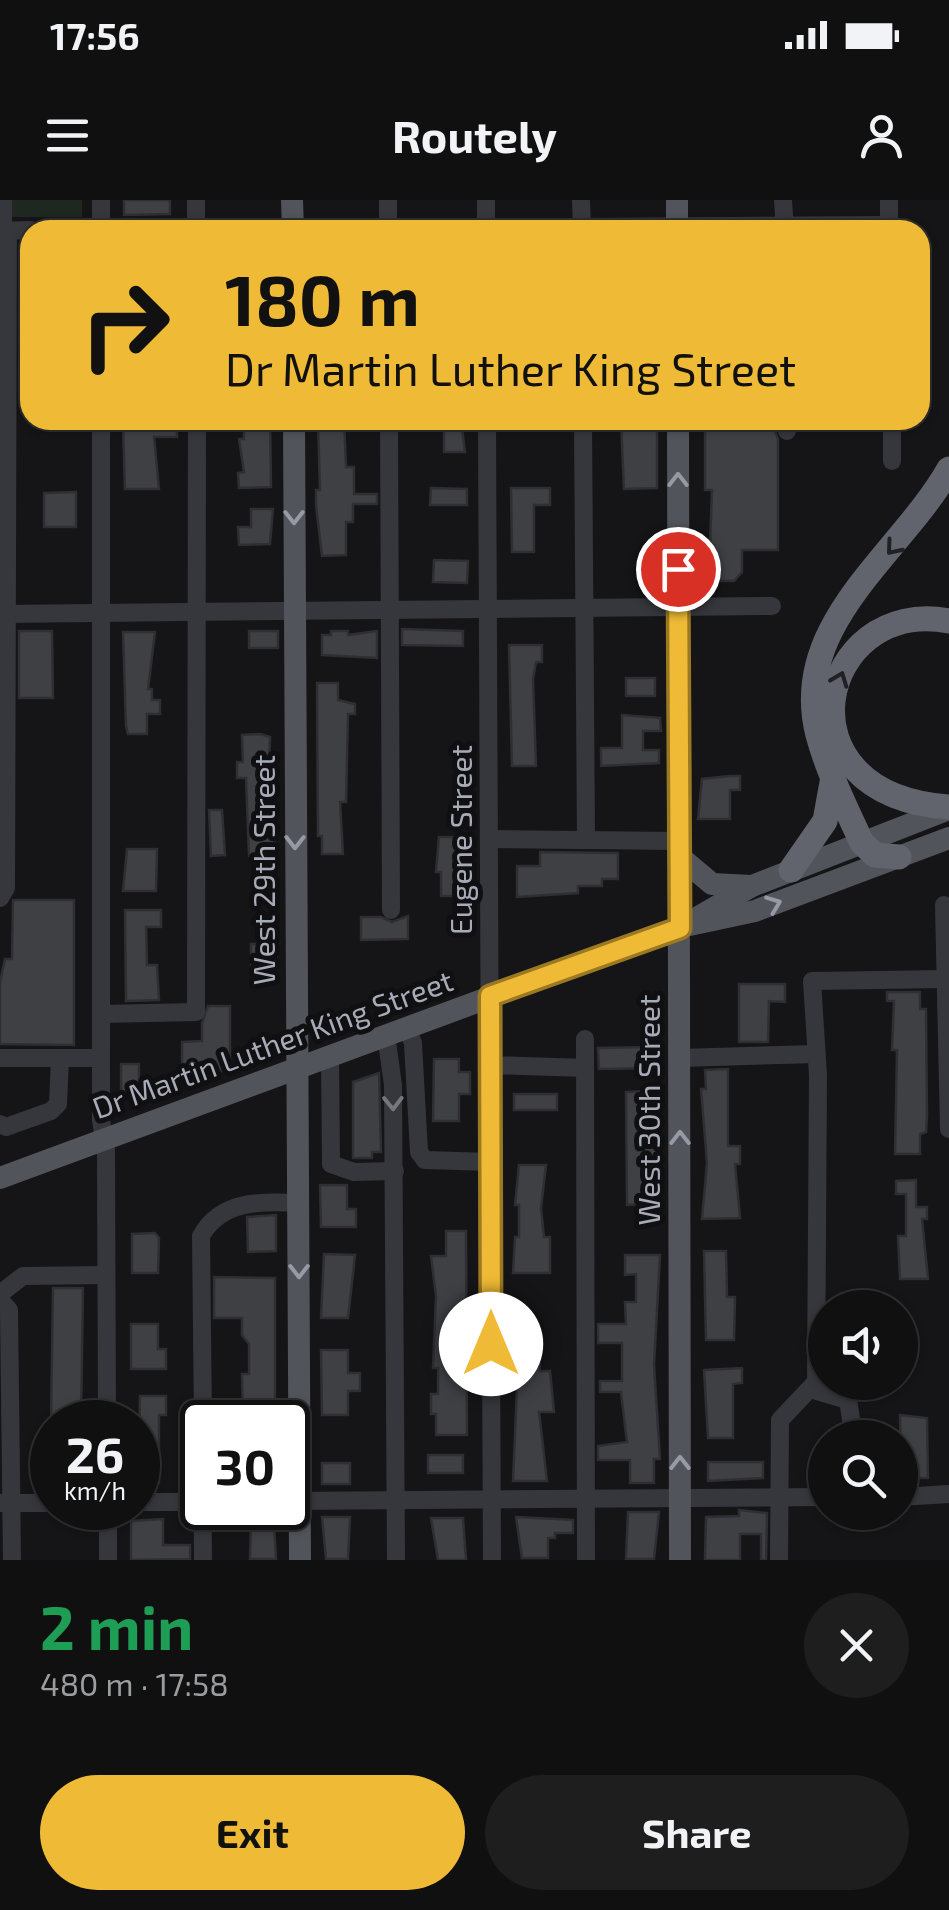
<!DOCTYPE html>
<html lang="en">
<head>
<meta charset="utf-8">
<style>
  :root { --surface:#101011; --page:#1e1e1f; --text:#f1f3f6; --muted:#9c9d9f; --line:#303031; --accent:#efba35 }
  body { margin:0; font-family:"Exo 2",sans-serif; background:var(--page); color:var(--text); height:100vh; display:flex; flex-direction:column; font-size:38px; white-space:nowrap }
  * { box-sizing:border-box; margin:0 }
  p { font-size:32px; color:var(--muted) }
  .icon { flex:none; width:55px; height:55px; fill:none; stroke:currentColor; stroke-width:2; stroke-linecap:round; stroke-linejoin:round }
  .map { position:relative; height:1360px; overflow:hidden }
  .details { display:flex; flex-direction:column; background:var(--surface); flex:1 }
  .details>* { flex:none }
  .hud { position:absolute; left:20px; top:20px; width:910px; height:210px; border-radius:30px; box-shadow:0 2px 8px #0004,0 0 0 2px var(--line); background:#efba35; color:#111; overflow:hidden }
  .buttons { position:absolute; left:808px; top:1090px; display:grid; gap:20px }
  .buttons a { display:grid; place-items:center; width:110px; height:110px; border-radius:50%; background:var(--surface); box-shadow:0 2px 8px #0004,0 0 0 2px var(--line); font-size:50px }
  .speed { position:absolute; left:30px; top:1200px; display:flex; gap:20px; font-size:50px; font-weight:700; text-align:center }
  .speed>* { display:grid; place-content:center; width:130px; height:130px; border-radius:50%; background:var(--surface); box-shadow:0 2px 8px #0004,0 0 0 2px var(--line); line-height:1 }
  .speed small { font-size:25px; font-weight:400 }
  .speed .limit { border:5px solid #111; border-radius:15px; background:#fff; color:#111 }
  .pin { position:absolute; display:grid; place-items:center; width:85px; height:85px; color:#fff; margin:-42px; border:5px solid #fff; border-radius:50%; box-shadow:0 2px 10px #0007 }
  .me { position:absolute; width:110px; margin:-55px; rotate:0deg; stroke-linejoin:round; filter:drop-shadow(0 0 8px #0008) }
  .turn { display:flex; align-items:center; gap:35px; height:210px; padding:0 40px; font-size:45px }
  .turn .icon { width:130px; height:130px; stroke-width:2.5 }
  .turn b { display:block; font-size:70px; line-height:85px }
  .round { display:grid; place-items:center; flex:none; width:105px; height:105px; border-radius:52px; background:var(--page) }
  .overview { display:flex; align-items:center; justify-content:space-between; height:170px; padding:0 40px }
  h1 { font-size:60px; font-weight:700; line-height:75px; color:#1e9e55 }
  .button { display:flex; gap:20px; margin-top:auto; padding:20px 40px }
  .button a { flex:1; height:115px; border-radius:60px; background:var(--accent); color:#111; font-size:40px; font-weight:700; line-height:115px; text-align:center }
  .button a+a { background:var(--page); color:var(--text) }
  .status { display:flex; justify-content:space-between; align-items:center; height:70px; padding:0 50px; background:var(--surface); direction:ltr }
  .status svg { height:28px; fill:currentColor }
  header { display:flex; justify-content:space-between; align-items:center; height:130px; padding:0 40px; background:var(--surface); font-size:45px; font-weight:700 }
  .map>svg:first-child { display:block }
  .green { fill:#1f2721 }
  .building { fill:#3f4044; stroke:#2f2f33; stroke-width:2.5 }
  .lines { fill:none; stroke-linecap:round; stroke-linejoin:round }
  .minor { stroke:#36373c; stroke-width:18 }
  .major { stroke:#52545b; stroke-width:22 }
  .highway { stroke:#62646d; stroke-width:25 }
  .oneway { stroke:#969aa5 }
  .oneway2 { stroke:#202124 }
  .oneway3 { stroke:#747780 }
  .route-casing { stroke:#9b7922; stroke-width:25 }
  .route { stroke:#efba35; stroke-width:18 }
  .labels { text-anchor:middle; stroke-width:10; stroke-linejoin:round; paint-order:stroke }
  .street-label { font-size:30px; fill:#a7abb7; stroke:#101012 }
</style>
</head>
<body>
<div class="status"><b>17:56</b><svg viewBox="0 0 49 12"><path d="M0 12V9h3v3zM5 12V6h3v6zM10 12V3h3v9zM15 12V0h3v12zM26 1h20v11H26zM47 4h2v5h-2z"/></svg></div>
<header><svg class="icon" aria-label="menu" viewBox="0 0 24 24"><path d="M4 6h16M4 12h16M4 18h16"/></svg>Routely<svg class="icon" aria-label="person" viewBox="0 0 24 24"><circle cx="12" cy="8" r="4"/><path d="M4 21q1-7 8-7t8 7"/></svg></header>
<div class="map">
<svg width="949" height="1360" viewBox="0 0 949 1360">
  <rect width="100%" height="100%" fill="#151517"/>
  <rect class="green" x="5" y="0" width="77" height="17"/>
  <g class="building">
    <polygon points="124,0 170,0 170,14 124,15"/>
    <polygon points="244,220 270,220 271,287 239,288 238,273 244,272 239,239 244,239"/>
    <polygon points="344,220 346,267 354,267 354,294 377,294 377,304 353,304 353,322 346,322 346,355 322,356 316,305 316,290 320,290 318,223"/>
    <polygon points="444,220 461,220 465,252 444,252"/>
    <polygon points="621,220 657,222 657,288 624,289"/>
    <polygon points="177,222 177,237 154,237 159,289 125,289 123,224"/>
    <polygon points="705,229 774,229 778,239 778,350 742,350 742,372 734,381 718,381 709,372 712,290 705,290"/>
    <polygon points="431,288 467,289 467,305 430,305"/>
    <polygon points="511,288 550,288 550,305 534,305 534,352 512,352"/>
    <polygon points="76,292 76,327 44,327 44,293"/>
    <polygon points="251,309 273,309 270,344 239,345 238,327 251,327"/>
    <polygon points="434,360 468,361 467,383 433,382"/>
    <polygon points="402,429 463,431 463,446 402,445"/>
    <polygon points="19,431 52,431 53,498 19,498"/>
    <rect x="249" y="431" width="29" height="17"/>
    <polygon points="331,431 348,431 348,435 377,431 377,458 322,455 322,435 331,435"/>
    <polygon points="123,432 155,432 148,489 152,489 152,500 160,500 160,514 147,514 147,534 128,534 126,526"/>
    <polygon points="509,445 542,445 542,462 536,462 533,479 536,566 512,566"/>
    <rect x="626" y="478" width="29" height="18"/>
    <polygon points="317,483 338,483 338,500 355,504 355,514 348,514 346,602 340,602 343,654 322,654 322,636 318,636"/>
    <polygon points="622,515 660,518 661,531 643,531 643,550 659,550 659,563 601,566 601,548 622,548"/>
    <polygon points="260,534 270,537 267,606 274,606 275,656 249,656 246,578 237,578 237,562 243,562 242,535"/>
    <polygon points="729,576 740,576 740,590 730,590 730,619 698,619 702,579"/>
    <polygon points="209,610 222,610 225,655 211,656"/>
    <polygon points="439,637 464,637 464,696 441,696 441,672 436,672"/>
    <polygon points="127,649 157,649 156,691 123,691"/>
    <polygon points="540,652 618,653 618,679 602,679 602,686 578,686 578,693 517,697 517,666 540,666"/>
    <polygon points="13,700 74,700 74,845 0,844 0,782 5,759 12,759"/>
    <polygon points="125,710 161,710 161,727 146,727 147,765 157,765 159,800 126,801"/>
    <polygon points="408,716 408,739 361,740 361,717 381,717 392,722"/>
    <polygon points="251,744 279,744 275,769 251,769"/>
    <polygon points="739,784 785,784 785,802 769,801 768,842 739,842"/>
    <polygon points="887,792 920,792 920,809 926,809 927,916 926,932 920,934 920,954 895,954 897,850 892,850 894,801 887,801"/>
    <polygon points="208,806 230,806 230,870 182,875 182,842 202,841 202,823"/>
    <polygon points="654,847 655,868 599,869 598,848"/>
    <polygon points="434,859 459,859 459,872 470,872 470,894 459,894 459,921 433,921"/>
    <rect x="121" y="864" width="18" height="31"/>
    <polygon points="728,869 728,946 740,946 740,964 735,964 740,1018 702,1019 707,963 701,889 706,889 705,870"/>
    <polygon points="379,873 381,952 372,952 372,958 353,958 353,882"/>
    <polygon points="654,891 659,894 659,1003 627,1005 626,892"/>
    <rect x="514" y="894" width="43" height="16"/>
    <polygon points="519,965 546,965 541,1008 544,1037 550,1037 550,1073 513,1073 515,1037 519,1037 519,1005 515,1005"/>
    <polygon points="916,980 916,1007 927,1007 927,1019 922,1019 928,1079 900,1079 898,1036 906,1036 906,994 896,994 896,981"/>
    <polygon points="320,985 347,985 347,1009 356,1009 356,1027 321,1027"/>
    <polygon points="276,1015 276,1051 248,1052 247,1017"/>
    <polygon points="446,1031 466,1031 467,1235 436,1235 436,1214 431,1214 431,1194 438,1194 438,1168 433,1168 436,1096 431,1056 446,1056"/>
    <polygon points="155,1033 159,1038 158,1073 132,1073 132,1034"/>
    <polygon points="704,1051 726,1051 727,1097 735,1097 734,1140 706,1140"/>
    <polygon points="324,1054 355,1055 348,1118 321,1118"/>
    <polygon points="625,1055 660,1055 654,1165 660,1259 654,1259 654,1283 630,1283 630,1260 598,1260 598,1246 627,1242 621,1192 600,1192 600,1181 622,1181 622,1143 598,1143 598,1124 626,1124 625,1102 636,1102 636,1074 625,1075"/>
    <polygon points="214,1077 275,1078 275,1222 247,1222 247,1216 243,1216 242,1174 249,1174 249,1144 242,1135 242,1118 214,1118"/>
    <polygon points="53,1088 83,1088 81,1222 51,1222"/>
    <polygon points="512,1123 538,1123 540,1171 550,1171 554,1212 539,1212 547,1281 513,1281 517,1188"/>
    <polygon points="131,1124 158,1124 158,1149 166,1149 166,1169 131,1169"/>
    <polygon points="321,1150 348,1150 348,1173 360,1173 360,1191 348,1191 348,1215 322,1215"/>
    <polygon points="742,1168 742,1183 733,1184 733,1238 708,1238 704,1170"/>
    <polygon points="140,1196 166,1196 166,1215 159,1215 159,1283 138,1283"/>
    <polygon points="900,1215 927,1218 928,1278 901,1278"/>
    <rect x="428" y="1255" width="35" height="18"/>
    <polygon points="708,1262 763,1262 763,1278 708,1281"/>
    <rect x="322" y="1263" width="28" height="21"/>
    <polygon points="739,1310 767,1313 766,1360 761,1360 761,1334 740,1334 740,1360 705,1360 706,1317 739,1316"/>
    <polygon points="628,1312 659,1312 654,1359 626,1359"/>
    <polygon points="322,1317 350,1317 348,1359 326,1359"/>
    <polygon points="516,1317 573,1320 573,1333 555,1333 555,1338 548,1338 548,1358 522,1358"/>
    <polygon points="431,1318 463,1318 466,1360 438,1360"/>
    <polygon points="163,1319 163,1345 190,1345 190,1359 131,1360 131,1321"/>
    <polygon points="251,1324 274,1325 276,1359 250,1359"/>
  </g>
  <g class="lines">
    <g class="minor">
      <polyline points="3,0 3,31"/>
      <polyline points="101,0 101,30"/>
      <polyline points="196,0 196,30"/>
      <polyline points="388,0 388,30"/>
      <polyline points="486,0 486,30"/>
      <polyline points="581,0 582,30"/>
      <polyline points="783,0 785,30"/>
      <polyline points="889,0 889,30"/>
      <polyline points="113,30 889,25"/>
      <polyline points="0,31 30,30"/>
      <polyline points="101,220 101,920 106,951 107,1222"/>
      <polyline points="389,220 391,710"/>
      <polyline points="487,220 492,1360"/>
      <polyline points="583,220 586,640"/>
      <polyline points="787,220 787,231"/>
      <polyline points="892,220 892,261"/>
      <polyline points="0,414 772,406"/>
      <polyline points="489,639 680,641"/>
      <polyline points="0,698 6,688 8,31"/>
      <polyline points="944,705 949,929"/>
      <polyline points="101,814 196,812 197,220"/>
      <polyline points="407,827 413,843 419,952 425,960 491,962"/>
      <polyline points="386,835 393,885 396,1360"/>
      <polyline points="585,839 586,1360"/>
      <polyline points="330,856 331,964 354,972 395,971"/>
      <polyline points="0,858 60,858"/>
      <polyline points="680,858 816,854"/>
      <polyline points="490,865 585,868"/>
      <polyline points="0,924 6,927 51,911 58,904 60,858 101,858"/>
      <polyline points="0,1094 23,1076 106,1075"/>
      <polyline points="0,1100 9,1110 12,1360"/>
      <polyline points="816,1182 817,1191 848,1200 854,1238"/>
      <path d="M203 1222 201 1036C221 1000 261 1001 299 1003"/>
      <polyline points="202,1237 203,1360"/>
      <polyline points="900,1297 949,1294"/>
      <polyline points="288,1301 825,1297"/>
      <polyline points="138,1302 202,1302"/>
      <polyline points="0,1303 52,1303"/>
      <polyline points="108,1308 108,1360"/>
      <polyline points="779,1360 780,1220 816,1182 818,875 812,781 945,779"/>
    </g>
    <g class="major">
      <polyline points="292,0 293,30"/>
      <polyline points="677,0 677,30"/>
      <polyline points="294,220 300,1360"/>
      <polyline points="678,220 680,1360"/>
      <polyline points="680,657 712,684 752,686"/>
      <polyline points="700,716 752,686 949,609"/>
      <polyline points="0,978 680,727 755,711 949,638"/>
    </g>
    <g class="highway">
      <path d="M949 421C818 396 771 595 949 607"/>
      <path d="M899 657 875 655 862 643C846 608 828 572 818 535 789 424 901 354 949 269"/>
      <polyline points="791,670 825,621 833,577"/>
    </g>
  </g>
  <defs><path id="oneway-chevron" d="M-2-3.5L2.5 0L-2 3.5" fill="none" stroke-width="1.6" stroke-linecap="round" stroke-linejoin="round" transform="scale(2.5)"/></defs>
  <g class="oneway">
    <use href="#oneway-chevron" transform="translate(678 280) rotate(-90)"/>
    <use href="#oneway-chevron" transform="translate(294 317) rotate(90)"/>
    <use href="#oneway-chevron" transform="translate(295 642) rotate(90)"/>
    <use href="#oneway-chevron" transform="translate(774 704) rotate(-21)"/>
    <use href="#oneway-chevron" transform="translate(680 938) rotate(-90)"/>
    <use href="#oneway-chevron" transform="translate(299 1071) rotate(90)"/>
    <use href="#oneway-chevron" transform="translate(680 1263) rotate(-90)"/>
  </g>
  <g class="oneway2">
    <use href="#oneway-chevron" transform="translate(893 348) rotate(130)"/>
    <use href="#oneway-chevron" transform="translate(840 479) rotate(-69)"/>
  </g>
  <use class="oneway3" href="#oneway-chevron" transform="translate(393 903) rotate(89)"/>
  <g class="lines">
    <defs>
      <polyline id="route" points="491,1144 490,796 680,728 678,369"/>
    </defs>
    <use href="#route" class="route-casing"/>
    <use href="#route" class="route"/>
  </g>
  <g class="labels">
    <g class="street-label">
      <text transform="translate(462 640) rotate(-90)" y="10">Eugene Street</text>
      <text transform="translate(265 670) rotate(-90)" y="10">West 29th Street</text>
      <text transform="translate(273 845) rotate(-20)" y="10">Dr Martin Luther King Street</text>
      <text transform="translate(650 910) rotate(-90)" y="10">West 30th Street</text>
    </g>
  </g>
</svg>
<div class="buttons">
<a><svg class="icon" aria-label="sound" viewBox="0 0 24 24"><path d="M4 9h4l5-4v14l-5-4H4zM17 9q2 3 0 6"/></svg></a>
<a><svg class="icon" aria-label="search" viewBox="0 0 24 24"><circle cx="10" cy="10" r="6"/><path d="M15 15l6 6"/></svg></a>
</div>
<div class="speed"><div>26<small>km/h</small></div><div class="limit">30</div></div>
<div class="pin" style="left:678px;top:369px;background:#d93025"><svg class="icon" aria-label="arrive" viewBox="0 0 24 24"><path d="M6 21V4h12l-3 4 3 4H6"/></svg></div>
<svg class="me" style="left:491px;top:1144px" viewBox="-20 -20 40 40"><circle r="19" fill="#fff"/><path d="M0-13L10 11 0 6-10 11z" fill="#efba35"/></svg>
<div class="hud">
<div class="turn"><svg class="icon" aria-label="right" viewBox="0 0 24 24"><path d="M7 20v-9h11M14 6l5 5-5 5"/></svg><div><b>180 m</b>Dr Martin Luther King Street</div></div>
</div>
</div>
<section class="details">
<div class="overview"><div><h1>2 min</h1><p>480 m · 17:58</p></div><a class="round"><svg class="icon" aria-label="close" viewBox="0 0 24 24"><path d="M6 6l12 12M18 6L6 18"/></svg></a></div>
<div class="button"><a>Exit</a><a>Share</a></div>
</section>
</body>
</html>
